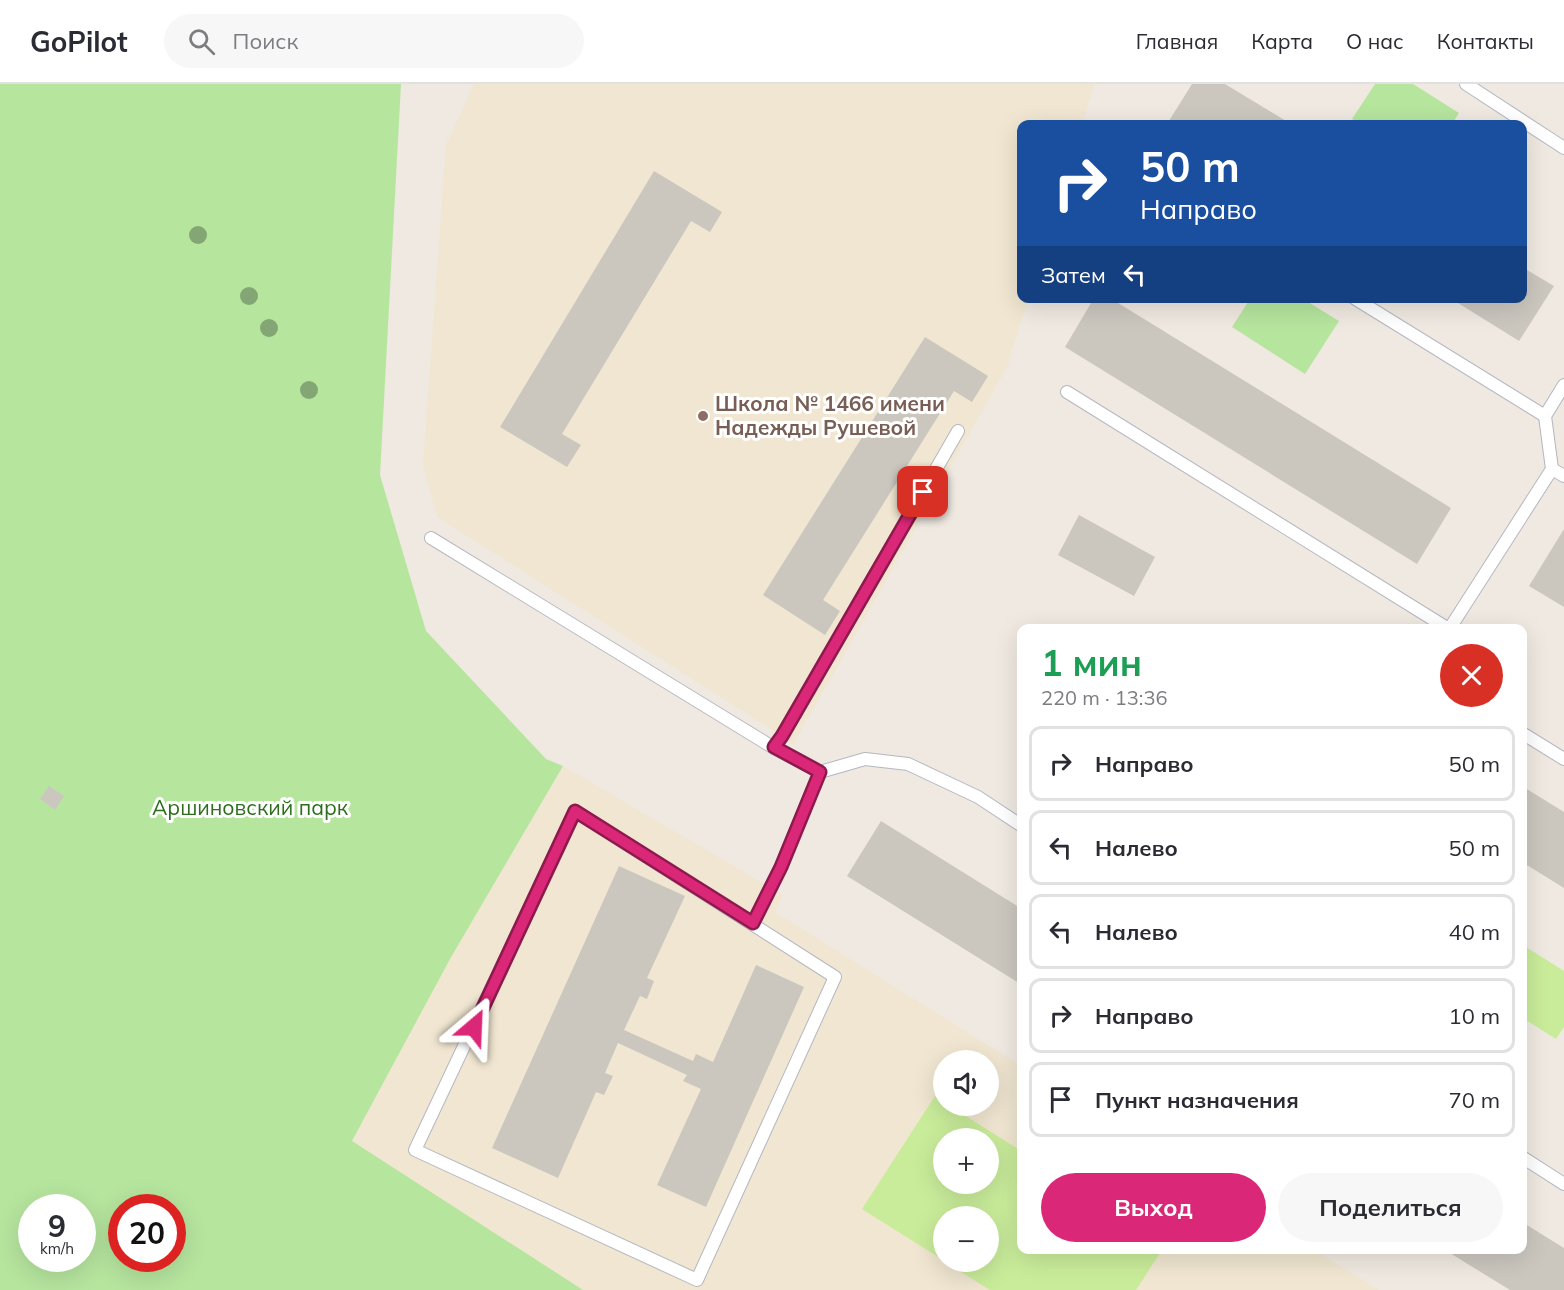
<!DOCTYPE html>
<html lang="ru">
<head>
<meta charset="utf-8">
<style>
  :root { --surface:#fff; --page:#f7f7f7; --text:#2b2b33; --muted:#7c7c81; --line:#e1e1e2; --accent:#db2777 }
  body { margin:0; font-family:Mulish,sans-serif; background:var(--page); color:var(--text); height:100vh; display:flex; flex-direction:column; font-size:22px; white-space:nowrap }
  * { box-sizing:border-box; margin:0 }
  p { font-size:20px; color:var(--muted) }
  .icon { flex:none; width:33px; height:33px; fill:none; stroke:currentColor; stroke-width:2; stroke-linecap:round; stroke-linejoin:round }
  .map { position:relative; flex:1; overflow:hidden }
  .drawer { position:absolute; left:1017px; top:540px; width:510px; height:630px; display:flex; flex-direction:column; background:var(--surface); border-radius:12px; box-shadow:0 6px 24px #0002 }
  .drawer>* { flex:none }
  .guide { position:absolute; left:1017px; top:36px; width:510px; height:183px; border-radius:12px; box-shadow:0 6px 24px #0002; background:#1a4fa0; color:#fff; overflow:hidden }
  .tools { position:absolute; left:933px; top:966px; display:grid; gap:12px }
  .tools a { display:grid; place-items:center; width:66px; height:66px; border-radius:50%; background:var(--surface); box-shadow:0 6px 24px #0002; font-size:30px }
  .speed { position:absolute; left:18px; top:1110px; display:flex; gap:12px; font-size:30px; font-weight:700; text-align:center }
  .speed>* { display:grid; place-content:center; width:78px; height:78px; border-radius:50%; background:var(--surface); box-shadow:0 6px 24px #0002; line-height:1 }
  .speed small { font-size:15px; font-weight:400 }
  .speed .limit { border:9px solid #d22; background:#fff; color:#111 }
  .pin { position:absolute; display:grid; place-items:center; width:51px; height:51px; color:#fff; margin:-26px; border-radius:12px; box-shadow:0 3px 9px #0006 }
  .me { position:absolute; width:66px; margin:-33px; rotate:26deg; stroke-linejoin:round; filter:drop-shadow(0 0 4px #0008) }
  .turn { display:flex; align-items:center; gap:21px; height:126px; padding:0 24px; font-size:27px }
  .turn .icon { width:78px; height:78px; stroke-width:2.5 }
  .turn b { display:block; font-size:42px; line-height:51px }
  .then { display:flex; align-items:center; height:57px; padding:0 24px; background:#0003; gap:12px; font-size:22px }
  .round { display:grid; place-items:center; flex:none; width:63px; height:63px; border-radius:32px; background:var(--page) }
  .overview { display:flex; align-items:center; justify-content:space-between; height:102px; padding:0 24px }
  h1 { font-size:36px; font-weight:700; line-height:45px; color:#1e9e55 }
  .action { display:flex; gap:12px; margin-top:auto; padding:12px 24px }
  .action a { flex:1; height:69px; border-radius:36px; background:var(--accent); color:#fff; font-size:24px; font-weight:700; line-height:69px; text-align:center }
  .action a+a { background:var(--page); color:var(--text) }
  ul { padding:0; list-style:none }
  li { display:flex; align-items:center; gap:18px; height:75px; margin:0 12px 9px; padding:0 12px; border:3px solid var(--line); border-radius:12px }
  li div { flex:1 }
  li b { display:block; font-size:22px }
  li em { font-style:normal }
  header { display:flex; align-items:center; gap:36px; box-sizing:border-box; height:84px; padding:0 30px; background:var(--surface); border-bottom:2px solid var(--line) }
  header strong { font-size:28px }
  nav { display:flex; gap:33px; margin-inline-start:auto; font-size:21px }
  .search { width:420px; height:54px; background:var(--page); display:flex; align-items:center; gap:15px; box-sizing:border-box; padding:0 21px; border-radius:33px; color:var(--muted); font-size:22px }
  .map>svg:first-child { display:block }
  .education { fill:#f0e6d1; fill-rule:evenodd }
  .green { fill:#b6e59e; fill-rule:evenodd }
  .pitch { fill:#c9ec9a; fill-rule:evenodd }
  .building { fill:#cbc7bf }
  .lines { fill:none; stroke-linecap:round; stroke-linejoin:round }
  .service-casing { stroke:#b4b7c1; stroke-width:14 }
  .service { stroke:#fff; stroke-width:12 }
  .tree { fill:#84a574 }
  .route-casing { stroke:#8e194d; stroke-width:15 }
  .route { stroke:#db2777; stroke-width:10 }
  .education-dot { fill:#8d6e63; stroke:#fff; stroke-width:2 }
  .labels { text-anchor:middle; stroke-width:6; stroke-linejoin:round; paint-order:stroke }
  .education-label { font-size:21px; font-weight:bold; fill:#785e54; stroke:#fff; text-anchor:start }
  .park-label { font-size:21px; fill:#2c6e1b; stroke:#fff }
</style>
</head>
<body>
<header>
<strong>GoPilot</strong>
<div class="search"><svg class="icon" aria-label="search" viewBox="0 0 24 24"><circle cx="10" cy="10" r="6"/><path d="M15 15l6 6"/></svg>Поиск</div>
<nav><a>Главная</a><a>Карта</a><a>О нас</a><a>Контакты</a></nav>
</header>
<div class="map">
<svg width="1564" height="1206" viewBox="0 0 1564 1206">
  <rect width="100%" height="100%" fill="#efe9e1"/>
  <g class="education">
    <polygon points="474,0 1094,0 1082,40 1022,40 1022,214 1028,215 1007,283 793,661 782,652 437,433 423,381 446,61"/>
    <path d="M563 682 783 811 775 828 1021 982 1022 1166H1314L1379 1206H583L352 1058 450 875ZM944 976H988V1022H944ZM944 1054H988V1100H944ZM944 1132H988V1178H944Z"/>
  </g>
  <g class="green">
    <path d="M0 0H401L380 391 426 547 546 675 563 682 450 875 352 1057 583 1206H0ZM32 1124H82V1174H32ZM122 1124H172V1174H122Z"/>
    <polygon points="1375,0 1413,0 1459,29 1452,40 1361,40 1352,35"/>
    <polygon points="1250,215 1303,215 1339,237 1305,290 1232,243"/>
  </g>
  <g class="pitch">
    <polygon points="1523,861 1564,887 1564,943 1556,955 1523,934"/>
    <path d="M935 1012 943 1018 944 1022H950L1021 1067 1022 1166H1162L1136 1206H990L945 1178H988V1132H944L943 1176 862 1125ZM944 1054H988V1100H944Z"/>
  </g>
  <g class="building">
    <polygon points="1192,0 1225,0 1291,40 1167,40"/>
    <polygon points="654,87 722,128 710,148 691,137 562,350 581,361 567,383 500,343"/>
    <polygon points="1522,183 1554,202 1519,257 1450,214 1522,214"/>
    <polygon points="1094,214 1110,214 1451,424 1417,480 1065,263"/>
    <polygon points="925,253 988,292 972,318 954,307 823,516 840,527 825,551 763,511"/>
    <polygon points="1079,431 1155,473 1134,512 1058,471"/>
    <polygon points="1564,445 1564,523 1529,502"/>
    <polygon points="49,702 64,712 55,726 40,715"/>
    <polygon points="1522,702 1564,728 1564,804 1522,778"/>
    <polygon points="881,737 1022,825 1022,901 847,792"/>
    <polygon points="619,782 685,812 647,894 654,897 647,915 640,912 624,946 693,977 696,970 713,978 756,881 804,903 706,1123 657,1101 701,1005 683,997 687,991 618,959 605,989 613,992 604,1011 596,1008 558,1094 492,1064"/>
    <polygon points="1522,1138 1564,1164 1564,1206 1510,1206 1445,1166 1522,1166"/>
  </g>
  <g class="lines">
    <defs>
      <g id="service">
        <polyline points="1466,0 1564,64"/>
        <polyline points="1354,214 1545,332"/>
        <polyline points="1067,308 1447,544"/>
        <polyline points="1552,385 1564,392"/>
        <polyline points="431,454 774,664 820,688 865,675 908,680 978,713 1022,742"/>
        <polyline points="1450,544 1552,385 1545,332 1564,301"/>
        <polyline points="1522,649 1564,675"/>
        <polyline points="774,664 782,652 958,347"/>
        <polygon points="575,727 835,893 697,1196 415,1066"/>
        <polyline points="753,839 781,782 820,688"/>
        <polyline points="1522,1073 1564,1100"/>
      </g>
    </defs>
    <use href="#service" class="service-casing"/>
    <use href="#service" class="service"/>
  </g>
  <g class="tree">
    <circle cx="198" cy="151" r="9"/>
    <circle cx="249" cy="212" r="9"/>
    <circle cx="269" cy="244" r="9"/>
    <circle cx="309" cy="306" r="9"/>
  </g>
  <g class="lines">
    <defs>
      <polyline id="route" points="474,943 575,727 753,839 781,783 820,688 774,663 782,652 923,408"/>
    </defs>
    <use href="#route" class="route-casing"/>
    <use href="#route" class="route"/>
  </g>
  <circle class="education-dot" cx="703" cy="332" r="6"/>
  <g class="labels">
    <g class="education-label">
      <text x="715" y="327">Школа № 1466 имени<tspan x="715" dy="24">Надежды Рушевой</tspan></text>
    </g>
    <g class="park-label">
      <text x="250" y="731">Аршиновский парк</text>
    </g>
  </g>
</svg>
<div class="tools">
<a><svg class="icon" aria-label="sound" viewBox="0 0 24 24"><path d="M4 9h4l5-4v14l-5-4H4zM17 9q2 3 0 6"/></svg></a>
<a>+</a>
<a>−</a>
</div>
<div class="speed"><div>9<small>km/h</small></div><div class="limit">20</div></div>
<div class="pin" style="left:923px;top:408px;background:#d93025"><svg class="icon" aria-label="arrive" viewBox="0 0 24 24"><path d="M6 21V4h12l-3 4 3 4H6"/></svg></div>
<svg class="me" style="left:474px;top:943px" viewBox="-20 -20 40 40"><path d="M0-17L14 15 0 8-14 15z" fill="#db2777" stroke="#fff" stroke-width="4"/></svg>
<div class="guide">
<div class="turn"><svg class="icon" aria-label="right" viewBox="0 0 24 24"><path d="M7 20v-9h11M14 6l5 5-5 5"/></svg><div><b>50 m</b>Направо</div></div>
<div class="then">Затем<svg class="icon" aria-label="left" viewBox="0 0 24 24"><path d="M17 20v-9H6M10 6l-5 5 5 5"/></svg></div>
</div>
<section class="drawer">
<div class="overview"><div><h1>1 мин</h1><p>220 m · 13:36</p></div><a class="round" style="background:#d93025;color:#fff"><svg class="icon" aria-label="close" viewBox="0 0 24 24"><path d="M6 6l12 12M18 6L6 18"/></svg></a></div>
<ul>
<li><svg class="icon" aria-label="right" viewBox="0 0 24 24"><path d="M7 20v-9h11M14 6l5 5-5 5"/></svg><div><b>Направо</b></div><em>50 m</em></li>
<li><svg class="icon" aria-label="left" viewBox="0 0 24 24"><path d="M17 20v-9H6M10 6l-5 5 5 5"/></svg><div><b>Налево</b></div><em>50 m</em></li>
<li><svg class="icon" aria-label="left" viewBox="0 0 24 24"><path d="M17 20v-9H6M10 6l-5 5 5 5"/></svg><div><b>Налево</b></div><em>40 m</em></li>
<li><svg class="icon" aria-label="right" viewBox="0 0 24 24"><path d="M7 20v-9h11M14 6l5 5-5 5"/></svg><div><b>Направо</b></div><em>10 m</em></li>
<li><svg class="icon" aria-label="arrive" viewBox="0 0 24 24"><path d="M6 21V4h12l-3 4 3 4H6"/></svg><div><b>Пункт назначения</b></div><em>70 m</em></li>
</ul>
<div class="action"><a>Выход</a><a>Поделиться</a></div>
</section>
</div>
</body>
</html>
